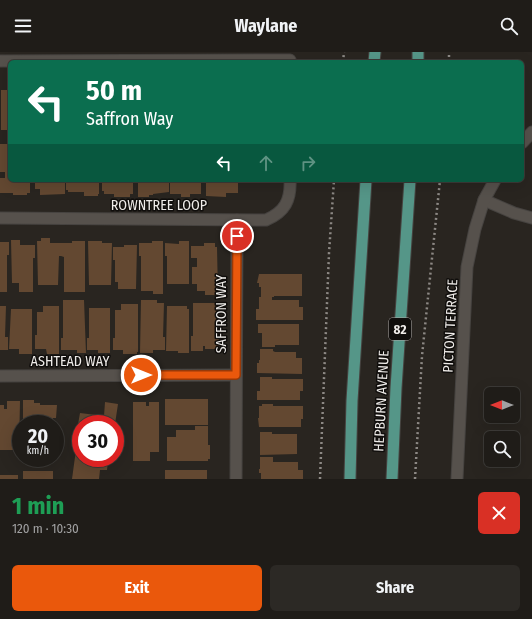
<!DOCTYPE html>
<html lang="en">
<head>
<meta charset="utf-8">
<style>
  :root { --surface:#1f1c18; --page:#2c2925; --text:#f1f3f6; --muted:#a1a1a2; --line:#3c3a37; --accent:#ea580c }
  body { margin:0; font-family:"Fira Sans Condensed",sans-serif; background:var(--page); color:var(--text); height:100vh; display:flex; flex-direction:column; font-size:15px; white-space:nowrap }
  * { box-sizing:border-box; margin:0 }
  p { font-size:13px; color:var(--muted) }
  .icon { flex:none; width:22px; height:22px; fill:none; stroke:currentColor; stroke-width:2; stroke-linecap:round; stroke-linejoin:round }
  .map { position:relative; height:427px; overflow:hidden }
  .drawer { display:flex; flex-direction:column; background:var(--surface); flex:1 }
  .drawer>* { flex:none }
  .banner { position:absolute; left:8px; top:8px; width:516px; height:122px; border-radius:6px; box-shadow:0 4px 16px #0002,0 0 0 1px var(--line); background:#0b6e4f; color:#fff; overflow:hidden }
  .needle { width:26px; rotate:270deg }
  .fabs { position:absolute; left:484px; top:335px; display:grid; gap:8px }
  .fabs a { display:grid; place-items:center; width:36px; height:36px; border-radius:6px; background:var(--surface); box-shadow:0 4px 16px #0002,0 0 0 1px var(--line); font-size:20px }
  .speed { position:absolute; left:12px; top:363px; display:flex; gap:8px; font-size:20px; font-weight:700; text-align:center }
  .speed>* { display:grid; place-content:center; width:52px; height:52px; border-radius:50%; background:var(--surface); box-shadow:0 4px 16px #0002,0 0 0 1px var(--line); line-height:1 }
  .speed small { font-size:10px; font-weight:400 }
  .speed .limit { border:6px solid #d22; background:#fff; color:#111 }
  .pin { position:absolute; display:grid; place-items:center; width:34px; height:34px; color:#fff; margin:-17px; border:2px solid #fff; border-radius:50%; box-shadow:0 1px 4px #0007 }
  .me { position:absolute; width:44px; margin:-22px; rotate:90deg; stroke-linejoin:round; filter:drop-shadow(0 0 3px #0008) }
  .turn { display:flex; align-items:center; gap:14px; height:84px; padding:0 12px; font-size:18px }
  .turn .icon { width:52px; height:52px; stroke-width:2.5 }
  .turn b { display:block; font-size:28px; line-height:34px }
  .lanes { display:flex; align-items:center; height:38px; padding:0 12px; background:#0003; justify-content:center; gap:20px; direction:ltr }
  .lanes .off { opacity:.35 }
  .round { display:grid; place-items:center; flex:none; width:42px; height:42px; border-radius:6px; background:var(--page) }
  .summary { display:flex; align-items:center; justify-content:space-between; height:68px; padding:0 12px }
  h1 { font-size:24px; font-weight:700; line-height:30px; color:#1e9e55 }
  .action { display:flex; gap:8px; margin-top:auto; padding:8px 12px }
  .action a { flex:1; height:46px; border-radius:6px; background:var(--accent); color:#fff; font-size:16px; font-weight:700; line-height:46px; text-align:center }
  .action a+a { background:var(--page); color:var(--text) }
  header { display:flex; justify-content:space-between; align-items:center; height:52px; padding:0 12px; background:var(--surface); font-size:18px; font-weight:700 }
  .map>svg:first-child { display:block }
  .building { fill:#634831 }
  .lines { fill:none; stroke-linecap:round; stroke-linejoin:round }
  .minor-casing { stroke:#464340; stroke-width:13 }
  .primary-casing { stroke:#464340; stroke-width:13 }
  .path { stroke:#8d8985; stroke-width:2.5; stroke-dasharray:2 3; stroke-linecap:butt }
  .minor { stroke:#56514c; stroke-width:11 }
  .primary { stroke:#559688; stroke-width:11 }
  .route-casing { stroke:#983908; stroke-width:10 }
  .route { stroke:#ea580c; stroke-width:7 }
  .labels { text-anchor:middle; stroke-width:3; stroke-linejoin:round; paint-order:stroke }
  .shield { fill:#100e0c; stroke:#aca9a7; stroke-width:1 }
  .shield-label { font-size:13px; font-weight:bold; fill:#efece9 }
  .street-label { font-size:14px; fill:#efece9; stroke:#100e0c }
</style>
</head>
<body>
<header><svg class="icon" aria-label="menu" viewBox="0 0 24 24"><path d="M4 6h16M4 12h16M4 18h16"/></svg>Waylane<svg class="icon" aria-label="search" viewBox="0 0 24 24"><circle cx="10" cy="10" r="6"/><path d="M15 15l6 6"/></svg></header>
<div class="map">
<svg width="532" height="427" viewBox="0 0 532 427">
  <rect width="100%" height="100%" fill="#292520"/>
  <g class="building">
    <polygon points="8,35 10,35 10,78 1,78 1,38 8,38"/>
    <polygon points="0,92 10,92 10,128 30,128 30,141 27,141 27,143 13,143 13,141 0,141 0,126 5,126 5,120 0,120"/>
    <polygon points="35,128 65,128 65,142 40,143 40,137 35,137"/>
    <polygon points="66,128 99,128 99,142 98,142 98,144 84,144 84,140 68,140 68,138 66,138"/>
    <polygon points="107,128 133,128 133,142 130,142 130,145 114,145 114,142 104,142 104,139 102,139 102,129"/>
    <polygon points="138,128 169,128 169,140 153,142 153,143 149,143 149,145 138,145"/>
    <polygon points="174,128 201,128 201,142 190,142 190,145 181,145 181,142 170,142 170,129"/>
    <polygon points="206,128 238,128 238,141 226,141 226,145 206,144"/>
    <polygon points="41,186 50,186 50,191 72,191 72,189 85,189 85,240 64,240 64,205 61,204 59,204 58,233 38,233 37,189 41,189"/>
    <polygon points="11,188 20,188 20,193 35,193 35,206 33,206 33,240 19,240 19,231 12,231"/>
    <polygon points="88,189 102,189 102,191 112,191 111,233 89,233"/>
    <polygon points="152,189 163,189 163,242 153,242 153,239 141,239 141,204 139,204 139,191 152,191"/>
    <polygon points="179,189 189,189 189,232 167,232 167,204 165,204 165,191 179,192"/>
    <polygon points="0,190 9,190 9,203 7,203 7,240 0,240"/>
    <polygon points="204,191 215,191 215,195 217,195 218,243 205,243 205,239 197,239 197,232 192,232 192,215 197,215 197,206 191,206 191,194 204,194"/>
    <polygon points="124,193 137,193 136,237 118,237 118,230 115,230 115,208 113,208 113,195 124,195"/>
    <polygon points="259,222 302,222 302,244 274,244 274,245 272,245 272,248 299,248 299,255 303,255 303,268 256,268 256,257 259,257 259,245 261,245 261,235 259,235 259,231 257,231"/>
    <polygon points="63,248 84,248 86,301 77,301 77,298 61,298 61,286 63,286"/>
    <polygon points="141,248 157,248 157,251 164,251 163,285 165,285 165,298 153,298 153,301 140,301"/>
    <polygon points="193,251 219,251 219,294 216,294 216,297 205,297 205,294 203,294 203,299 191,299 191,284 193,284"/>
    <polygon points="121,252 138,252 138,300 137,300 137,302 123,302 123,298 113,298 113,286 115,286 115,258 121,258"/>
    <polygon points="0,254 6,254 5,285 8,285 8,298 0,298"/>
    <polygon points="43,254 59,254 59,302 47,302 46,297 35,297 35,283 37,283 37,260 43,260"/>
    <polygon points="167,254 187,254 187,257 189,257 189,301 178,301 178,299 166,299"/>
    <polygon points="89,256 110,256 110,301 98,301 98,298 87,298 87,286 89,286"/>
    <polygon points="11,257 32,257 32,302 19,302 19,297 9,297"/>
    <polygon points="258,272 299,272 299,293 275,293 275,295 262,295 262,281 258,281"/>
    <polygon points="260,297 273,297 273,299 275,300 296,300 296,306 302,306 302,322 257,321 257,311 259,311 259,308 260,308"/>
    <polygon points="260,325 272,325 272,327 303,327 303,339 300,339 300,348 257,348 257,339 260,339"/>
    <rect x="165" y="347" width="43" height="26"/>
    <polygon points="23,348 34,348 34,351 40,351 40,353 57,353 56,366 53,366 53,372 23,372"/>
    <polygon points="7,349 20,349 19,398 0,398 0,353 4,353 4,357 7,357"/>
    <polygon points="105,350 118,352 115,372 81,372 81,378 77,378 80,361 104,364"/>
    <polygon points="133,350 146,350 146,354 149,354 149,350 159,350 159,400 150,400 150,409 133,409"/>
    <polygon points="262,352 273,352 273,354 303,354 303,367 301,367 301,375 259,375 258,366 259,366 259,354 262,354"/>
    <polygon points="195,374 208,374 208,393 210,393 210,407 208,407 208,409 167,409 167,385 176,385 176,378 195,378"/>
    <polygon points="260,380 272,380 272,382 297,382 297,402 260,403"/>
    <polygon points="78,383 81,383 81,406 97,406 97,408 108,409 107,418 100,418 99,427 72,427"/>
    <polygon points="260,405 273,405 273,410 298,410 298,418 303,418 303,427 261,427 261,421 259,421 259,417 260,417"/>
    <rect x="165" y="418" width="42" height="9"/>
    <rect x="23" y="419" width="30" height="8"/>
    <rect x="0" y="423" width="18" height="4"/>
  </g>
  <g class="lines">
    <defs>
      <g id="minor">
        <polyline points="0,9 290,8"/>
        <polyline points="522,91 532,80"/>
        <polyline points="484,148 514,161 532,166"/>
        <path d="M0 166 266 168C285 160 291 148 290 128"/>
        <polyline points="0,324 236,323"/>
        <polyline points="236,427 237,168"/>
        <polyline points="457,427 467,215 475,177 484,148 495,128"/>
      </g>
      <g id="primary">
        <polyline points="374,10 375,0"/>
        <polyline points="418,10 418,0"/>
        <polyline points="350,427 352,349 366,128"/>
        <polyline points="392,427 396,336 410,128"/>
      </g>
    </defs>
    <use href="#minor" class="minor-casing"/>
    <use href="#primary" class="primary-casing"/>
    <g class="path">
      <polyline points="343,10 344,0"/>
      <polyline points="449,10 449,0"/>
      <polyline points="320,427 329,201 334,128"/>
      <polyline points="415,427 422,304 440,128"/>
    </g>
    <use href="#minor" class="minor"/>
    <use href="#primary" class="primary"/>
  </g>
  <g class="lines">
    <defs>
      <polyline id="route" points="141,323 236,323 237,184"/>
    </defs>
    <use href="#route" class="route-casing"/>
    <use href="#route" class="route"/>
  </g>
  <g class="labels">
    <rect class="shield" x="389" y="266" width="22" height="22" rx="3"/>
    <g class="shield-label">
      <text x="400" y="282">82</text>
    </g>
    <g class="street-label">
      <text x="159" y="158">ROWNTREE LOOP</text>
      <text transform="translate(221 262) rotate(-90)" y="5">SAFFRON WAY</text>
      <text transform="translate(450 274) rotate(-87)" y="5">PICTON TERRACE</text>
      <text x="70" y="314">ASHTEAD WAY</text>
      <text transform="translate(381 349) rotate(-87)" y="5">HEPBURN AVENUE</text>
    </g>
  </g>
</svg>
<div class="fabs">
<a><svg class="needle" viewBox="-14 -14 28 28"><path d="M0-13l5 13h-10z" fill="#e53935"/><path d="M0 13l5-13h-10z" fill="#a1a1a2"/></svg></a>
<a><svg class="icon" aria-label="search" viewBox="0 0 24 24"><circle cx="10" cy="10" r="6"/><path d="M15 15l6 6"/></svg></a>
</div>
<div class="speed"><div>20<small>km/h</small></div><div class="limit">30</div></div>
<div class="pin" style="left:237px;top:184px;background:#d93025"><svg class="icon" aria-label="arrive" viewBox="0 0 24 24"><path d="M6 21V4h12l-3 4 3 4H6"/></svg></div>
<svg class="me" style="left:141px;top:323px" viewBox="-20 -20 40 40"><circle r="17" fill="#ea580c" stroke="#fff" stroke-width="3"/><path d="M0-11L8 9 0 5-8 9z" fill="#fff"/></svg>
<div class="banner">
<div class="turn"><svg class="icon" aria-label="left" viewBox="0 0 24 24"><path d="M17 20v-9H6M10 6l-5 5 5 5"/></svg><div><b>50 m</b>Saffron Way</div></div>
<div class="lanes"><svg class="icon" aria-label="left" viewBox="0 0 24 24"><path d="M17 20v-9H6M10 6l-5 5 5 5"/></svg><svg class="icon off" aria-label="ahead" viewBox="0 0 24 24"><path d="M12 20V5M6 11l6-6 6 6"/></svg><svg class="icon off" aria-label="right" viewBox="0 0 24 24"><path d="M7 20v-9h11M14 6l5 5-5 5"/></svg></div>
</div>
</div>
<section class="drawer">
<div class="summary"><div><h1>1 min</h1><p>120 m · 10:30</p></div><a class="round" style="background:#d93025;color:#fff"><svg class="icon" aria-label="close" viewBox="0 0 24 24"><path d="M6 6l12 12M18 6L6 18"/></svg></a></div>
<div class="action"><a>Exit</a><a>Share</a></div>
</section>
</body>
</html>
